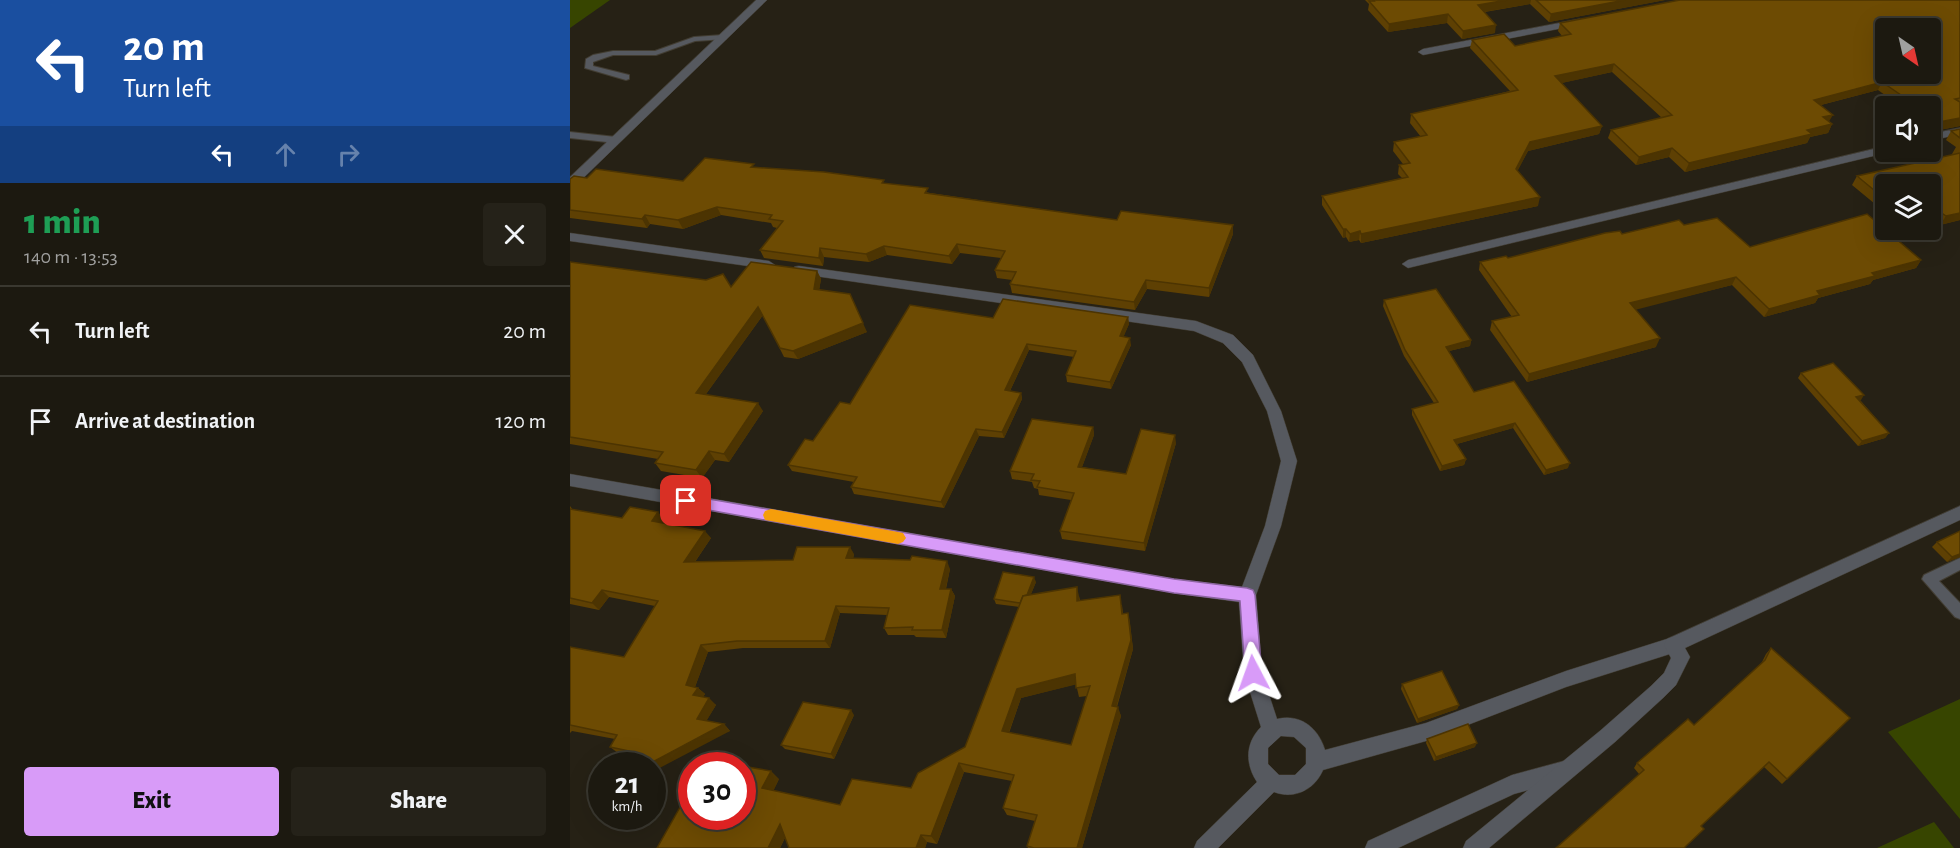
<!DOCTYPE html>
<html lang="en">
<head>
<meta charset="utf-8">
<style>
  :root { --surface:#1c1910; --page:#252219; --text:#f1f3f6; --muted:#a0a09f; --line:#3a3830; --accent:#d89bf8 }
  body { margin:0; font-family:"Alegreya Sans",sans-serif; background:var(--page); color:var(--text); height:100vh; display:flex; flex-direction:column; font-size:22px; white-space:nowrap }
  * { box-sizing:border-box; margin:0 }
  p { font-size:20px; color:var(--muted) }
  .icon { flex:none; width:33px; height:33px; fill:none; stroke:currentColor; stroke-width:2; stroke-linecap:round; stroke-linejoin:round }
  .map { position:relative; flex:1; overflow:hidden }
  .details { display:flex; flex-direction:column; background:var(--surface); width:570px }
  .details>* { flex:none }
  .banner { background:#1a4fa0; color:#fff; overflow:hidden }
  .needle { width:39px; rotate:146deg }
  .buttons { position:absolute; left:1305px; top:18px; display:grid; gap:12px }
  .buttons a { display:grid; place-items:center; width:66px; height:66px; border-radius:6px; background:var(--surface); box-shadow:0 6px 24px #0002,0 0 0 2px var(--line); font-size:30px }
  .speed { position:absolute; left:18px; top:752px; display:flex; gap:12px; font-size:30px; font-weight:700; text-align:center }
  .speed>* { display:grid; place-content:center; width:78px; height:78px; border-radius:50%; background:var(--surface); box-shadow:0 6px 24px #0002,0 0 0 2px var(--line); line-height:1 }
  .speed small { font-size:15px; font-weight:400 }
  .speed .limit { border:9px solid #d22; background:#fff; color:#111 }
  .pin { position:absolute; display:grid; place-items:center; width:51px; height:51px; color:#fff; margin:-26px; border-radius:12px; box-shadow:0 3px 9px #0006 }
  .me { position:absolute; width:66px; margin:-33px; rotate:356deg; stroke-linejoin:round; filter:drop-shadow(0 0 4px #0008) }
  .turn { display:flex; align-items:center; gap:21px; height:126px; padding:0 24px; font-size:27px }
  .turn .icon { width:78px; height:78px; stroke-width:2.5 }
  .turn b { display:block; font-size:42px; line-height:51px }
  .lanes { display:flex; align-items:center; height:57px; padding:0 24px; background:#0003; justify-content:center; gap:30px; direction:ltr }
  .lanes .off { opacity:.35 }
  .round { display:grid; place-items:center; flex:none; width:63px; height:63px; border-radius:6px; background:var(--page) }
  .overview { display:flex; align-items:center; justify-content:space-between; height:102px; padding:0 24px }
  h1 { font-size:36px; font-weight:800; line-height:45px; color:#1e9e55 }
  .cta { display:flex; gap:12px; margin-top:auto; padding:12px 24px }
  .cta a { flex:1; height:69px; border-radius:6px; background:var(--accent); color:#111; font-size:24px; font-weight:800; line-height:69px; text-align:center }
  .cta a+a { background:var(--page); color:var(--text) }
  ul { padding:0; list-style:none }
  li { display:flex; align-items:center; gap:18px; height:90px; padding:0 24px; border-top:2px solid var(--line) }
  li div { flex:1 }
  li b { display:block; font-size:22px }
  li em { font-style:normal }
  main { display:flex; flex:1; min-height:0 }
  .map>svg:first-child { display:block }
  .green { fill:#374500 }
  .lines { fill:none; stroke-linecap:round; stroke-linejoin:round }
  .service-casing { stroke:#423d32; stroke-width:2 }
  .minor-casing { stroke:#423d32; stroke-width:1 }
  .tertiary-casing { stroke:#423d32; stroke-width:1 }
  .service { fill:#56595f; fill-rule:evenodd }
  .minor { fill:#56595f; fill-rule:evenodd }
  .tertiary { fill:#56595f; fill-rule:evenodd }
  .wall { fill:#5e4003; fill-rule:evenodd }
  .shaded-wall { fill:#4c3402 }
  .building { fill:#6d4b03; stroke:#4c3402; stroke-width:1.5; fill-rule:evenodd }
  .route { fill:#d89bf8; stroke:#8c65a1; stroke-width:1.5 }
  .slow { fill:#f59e0b }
</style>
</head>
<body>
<main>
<section class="details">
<div class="banner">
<div class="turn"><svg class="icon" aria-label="left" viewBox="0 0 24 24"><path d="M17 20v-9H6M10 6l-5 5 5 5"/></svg><div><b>20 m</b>Turn left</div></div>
<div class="lanes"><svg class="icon" aria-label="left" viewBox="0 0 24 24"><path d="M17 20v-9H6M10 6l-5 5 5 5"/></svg><svg class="icon off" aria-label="ahead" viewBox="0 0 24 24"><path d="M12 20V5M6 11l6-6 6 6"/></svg><svg class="icon off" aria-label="right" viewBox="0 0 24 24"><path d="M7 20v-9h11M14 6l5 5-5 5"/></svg></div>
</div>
<div class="overview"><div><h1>1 min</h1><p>140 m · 13:53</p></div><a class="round"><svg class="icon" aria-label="close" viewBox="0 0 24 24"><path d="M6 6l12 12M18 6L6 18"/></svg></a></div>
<ul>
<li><svg class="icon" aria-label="left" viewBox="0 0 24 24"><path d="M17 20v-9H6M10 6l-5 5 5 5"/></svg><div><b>Turn left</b></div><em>20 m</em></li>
<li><svg class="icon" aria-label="arrive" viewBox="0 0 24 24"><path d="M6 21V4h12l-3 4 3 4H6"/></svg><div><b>Arrive at destination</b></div><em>120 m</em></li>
</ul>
<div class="cta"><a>Exit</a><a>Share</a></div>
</section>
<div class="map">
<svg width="1390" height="848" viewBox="0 0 1390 848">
  <rect width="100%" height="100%" fill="#262115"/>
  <g class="green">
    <polygon points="0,0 40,0 0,28"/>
    <polygon points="1390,699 1390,819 1318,732"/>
    <polygon points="1364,822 1384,848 1307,848"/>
  </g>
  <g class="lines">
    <defs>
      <g id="service">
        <polygon points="153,35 156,35 156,39 125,41 86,55 43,55 23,62 23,66 59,75 59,79 56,80 15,68 16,59 23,55 43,51 85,51 124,37"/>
        <polygon points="0,132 46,137 51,140 46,143 0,138"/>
        <polygon points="1390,558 1390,570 1369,581 1390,603 1390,619 1385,617 1352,579 1354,575"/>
      </g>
      <g id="minor">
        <polygon points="186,0 197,0 4,187 0,188 0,177"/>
        <polygon points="1010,19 1015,22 1014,24 853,55 848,52 853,49"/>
        <polygon points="1390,128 1390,134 1360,141 1360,134"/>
        <polygon points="1316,146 1316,152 1320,152 838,268 832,264 838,260"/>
        <polygon points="0,233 199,261 205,265 199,269 0,241"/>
        <path d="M229 266 626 321 663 335 683 355 711 411 727 461 711 526 686 595 692 673 707 719C731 713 749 729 755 750L856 723 996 671 1103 637 1109 639 1112 645 1109 651 1103 653 996 687 856 741 753 770C745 789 725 800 704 792L648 848H624L627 841 687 782C675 764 675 743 691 727L674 673 669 602 604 593 0 486V474L604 579 672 587 695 526 711 461 697 411 672 362 653 343 624 331 224 273 222 270 224 267ZM711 736 724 737 736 748V764L725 775H709L698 764V748Z"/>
        <polygon points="994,761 1001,764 1004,771 1001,778 944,794 828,848 795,848 798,841 942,775"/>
      </g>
      <polygon id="tertiary" points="1390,506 1390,520 1115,648 1120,657 1106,685 1093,698 1045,742 919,848 893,848 896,841 1031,730 1081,686 1094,673 1101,658 1094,645 1097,639"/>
    </defs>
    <use href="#service" class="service-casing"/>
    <use href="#minor" class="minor-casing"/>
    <use href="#tertiary" class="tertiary-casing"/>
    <use href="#service" class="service"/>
    <use href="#minor" class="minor"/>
    <use href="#tertiary" class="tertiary"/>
  </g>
  <g class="wall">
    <polygon points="795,0 1095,0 979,22 960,4 915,12 925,33 892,39 877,23 818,32 798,10 799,4"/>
    <polygon points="1390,0 1390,126 1364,131 1360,129 1360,106 1330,106 1308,90 1251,105 1259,122 1262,124 1258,133 1240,137 1237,143 1115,172 1099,157 1066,165 1038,138 1041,130 1092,118 1042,72 991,83 1032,126 1029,134 958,151 947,171 968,206 791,243 789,240 779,242 776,237 773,238 752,205 752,196 832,178 828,174 829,165 833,164 823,151 824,142 851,137 840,123 841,114 940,91 900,48 902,40 945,46 992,36 988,31 990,23"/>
    <polygon points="1390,129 1390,220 1370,225 1316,184 1316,213 1282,185 1287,176 1382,155 1382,154 1386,147 1376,140 1381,131"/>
    <polygon points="186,168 314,183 360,193 547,220 663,225 663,234 639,297 577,289 565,310 442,293 440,284 442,280 427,278 425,270 431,258 390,253 382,264 317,255 299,262 254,257 253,266 194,258 190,250 207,228 203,227 201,223 151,215 113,229 80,224 77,228 0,218 0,179 17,178 113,181"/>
    <polygon points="1114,225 1180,247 1351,260 1346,268 1303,280 1300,284 1248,298 1245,303 1194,317 1162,285 1065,309 1086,347 957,382 920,330 922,321 942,317 909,270 910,262 938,258 1052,234"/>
    <polygon points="0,262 161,287 247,271 251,279 249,290 297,332 228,359 214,357 193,315 136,394 193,411 159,462 145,460 132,478 91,471 85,463 88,459 0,444"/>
    <polygon points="814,300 901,340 900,346 879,351 904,392 944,381 998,468 974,475 943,428 887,444 896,459 894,465 870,471 842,415 842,409 864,403 834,356 813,306"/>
    <polygon points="558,317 559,324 553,337 561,345 541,389 497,382 496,375 504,357 459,350 440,391 451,393 452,399 434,438 409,436 374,508 284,494 281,487 284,482 222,471 218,465 280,404 423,318"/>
    <polygon points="1231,373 1291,400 1290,400 1319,433 1315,438 1288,446 1228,378"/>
    <polygon points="523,427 524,435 512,467 556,474 606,443 575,551 492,539 490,531 501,500 469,495 468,489 464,488 462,482 442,479 440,471"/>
    <polygon points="0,506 3,510 52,518 88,512 94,520 92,523 141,538 125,562 223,560 284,554 283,559 380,569 376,589 381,589 385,596 376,638 346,637 344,635 318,635 314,628 317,615 270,613 260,648 173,648 138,652 125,687 128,688 135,694 133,697 146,705 136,721 154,724 160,731 57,755 48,753 40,747 45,739 2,731 0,733 0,647 54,657 85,606 39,597 29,610 0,604"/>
    <polygon points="1390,531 1390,557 1377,562 1362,547 1367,542"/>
    <path d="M466 582 461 594 509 596 510 600 552 605 553 614 558 613 560 623 563 649 547 707 551 716 512 848H458L457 846 465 821 437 815 433 808 442 781 394 772 367 844 357 842 355 848H219L215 838 210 848H87L209 779 203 791 270 805 341 788 395 747 449 607 426 604 424 599ZM506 684 509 697 517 696 501 745 439 733 451 698Z"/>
    <polygon points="1201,648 1280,718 1212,784 1194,767 1069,774 1064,768 1067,763 1124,725 1191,664 1196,654"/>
    <polygon points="832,684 889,705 887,709 847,723 831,689"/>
    <polygon points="284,715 264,759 215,749 211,745"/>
    <polygon points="857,739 905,747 864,761 856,743"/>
  </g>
  <g class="shaded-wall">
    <polygon points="937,0 961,0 960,4 907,13 908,5"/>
    <polygon points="1055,0 1095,0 979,22 981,14"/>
    <polygon points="878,14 877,23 818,32 819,24"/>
    <polygon points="926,25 925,33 892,39 893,31"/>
    <polygon points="1044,64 1042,72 983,85 985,76"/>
    <polygon points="1312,82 1308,90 1239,108 1244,100"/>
    <polygon points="1263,115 1258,123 1253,117"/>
    <polygon points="1390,118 1390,126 1364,131 1369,122"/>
    <polygon points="1262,124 1258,133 1240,137 1237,143 1115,172 1119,163 1237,130"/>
    <polygon points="1032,126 1029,134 958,151 944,178 946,169 960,142"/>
    <polygon points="1102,148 1099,157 1066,165 1069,157"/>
    <polygon points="970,197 968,206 791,243 791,234"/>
    <polygon points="147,207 151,215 113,229 108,220"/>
    <polygon points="1366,209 1360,218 1360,211"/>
    <polygon points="1390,213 1390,220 1370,225 1376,216"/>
    <polygon points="75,215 80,224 77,228 72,219"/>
    <polygon points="663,225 663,234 639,297 639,288"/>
    <polygon points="773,229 776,229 776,237 773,238"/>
    <polygon points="790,231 789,240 779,242 780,234"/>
    <polygon points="387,244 390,253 382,264 379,256"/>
    <polygon points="314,246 317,255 299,262 296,254"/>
    <polygon points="250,248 254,257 253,266 249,258"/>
    <polygon points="1351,260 1346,268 1303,280 1300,284 1248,298 1245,303 1194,317 1199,309 1247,291 1302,273"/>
    <polygon points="247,271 251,279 248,297 244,289"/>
    <polygon points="1166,277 1162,285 1057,312 1060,303"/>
    <polygon points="576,280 577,289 565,310 564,302"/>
    <polygon points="188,307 193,315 131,401 126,393"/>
    <polygon points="558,317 559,324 551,343 550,336"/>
    <polygon points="293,323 297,332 228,359 223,351"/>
    <polygon points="560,338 561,345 541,389 540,382"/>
    <polygon points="1090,338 1086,347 957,382 959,374"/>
    <polygon points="901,340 900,346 875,352 876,347"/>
    <polygon points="457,344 459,350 437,397 435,390"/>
    <polygon points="451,393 452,399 434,438 432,432"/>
    <polygon points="1294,395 1291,400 1283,402 1286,397"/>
    <polygon points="188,403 193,411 159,462 154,454"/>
    <polygon points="945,423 943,428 883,445 884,440"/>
    <polygon points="523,427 524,435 509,475 508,467"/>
    <polygon points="406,429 409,436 374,508 371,502"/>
    <polygon points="1319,433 1315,438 1288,446 1292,441"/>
    <polygon points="605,435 606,443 575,551 574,543"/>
    <polygon points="139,451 145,460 132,478 126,470"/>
    <polygon points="896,459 894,465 870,471 872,466"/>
    <polygon points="1000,463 998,468 974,475 976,470"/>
    <polygon points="88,512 94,520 88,528 82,521"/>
    <polygon points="135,531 141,538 120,569 114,562"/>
    <polygon points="280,547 284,554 281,566 276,558"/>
    <polygon points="1390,554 1390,557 1377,562 1382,557"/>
    <polygon points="377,561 380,569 374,596 370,589"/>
    <polygon points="464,577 466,582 455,608 454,603"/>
    <polygon points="507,587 509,596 510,610 507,601"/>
    <polygon points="381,589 385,596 376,638 372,630"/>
    <polygon points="32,590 39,597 29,610 22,603"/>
    <polygon points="266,606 270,613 260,648 255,641"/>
    <polygon points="558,613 563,649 544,715 542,706"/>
    <polygon points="131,645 138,652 123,692 116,685"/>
    <polygon points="505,674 508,684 451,698 436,740 432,731 447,689"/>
    <polygon points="128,688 135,694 130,702 123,695"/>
    <polygon points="139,698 146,705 134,725 127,719"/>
    <polygon points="889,705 887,709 847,723 848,719"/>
    <polygon points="548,707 551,716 512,848 507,848"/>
    <polygon points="281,710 284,715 264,759 261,754"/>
    <polygon points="154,724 160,731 82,772 82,765 77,765"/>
    <polygon points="907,743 905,747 864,761 866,757"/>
    <polygon points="389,763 394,772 367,844 361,836"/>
    <polygon points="201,771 209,779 201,796 192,788"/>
    <polygon points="210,824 218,831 210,848 198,848"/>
    <polygon points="351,835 357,842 355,848 346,848"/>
  </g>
  <g class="building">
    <polygon points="803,0 937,0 908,5 926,25 893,31 878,14 819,24 799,1 804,1"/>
    <polygon points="966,0 1055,0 981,14"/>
    <path d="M1110 0H1390V98L1385 99 1390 102V118L1369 122 1360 116V106H1347L1312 82 1244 100 1263 115 1253 117 1262 124 1237 130 1242 134 1119 163 1102 148 1069 157 1041 130 1102 115 1044 64 985 76 1032 126 960 142 946 169 970 197 791 234 790 231 780 234 776 229H773L752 196 838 177 829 165 840 163 824 142 857 135 841 114 948 90 902 40 934 34 945 46 1001 34 990 23ZM1316 28H1360V74H1316Z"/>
    <polygon points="1390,129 1390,138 1381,131"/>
    <polygon points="1390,153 1390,213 1376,216 1366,209 1360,211 1360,184 1316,184 1316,200 1287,176"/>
    <polygon points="135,158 184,164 181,167 254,172 314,180 312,183 358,188 355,193 547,220 551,211 663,225 639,288 576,280 564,302 440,284 446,272 425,270 435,251 387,244 379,256 314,246 296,254 250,248 249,258 190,250 213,221 199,219 202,215 147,207 108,220 75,215 72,219 0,210 0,179 4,176 17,178 26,169 113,181"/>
    <polygon points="1297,214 1351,260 1302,273 1305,276 1247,291 1250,295 1199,309 1166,277 1060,303 1090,338 959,374 922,321 949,315 910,262 936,256 938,258 1035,233 1050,231 1052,234 1109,220 1114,225 1147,218 1180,247"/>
    <polygon points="0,262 136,280 153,274 161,287 181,262 247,271 244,289 280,294 293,323 223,351 210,348 188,307 126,393 188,403 154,454 139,451 126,470 85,463 93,452 0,437"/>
    <polygon points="866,289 901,340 876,347 904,392 944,381 1000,463 976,470 945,423 884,440 896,459 872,466 842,409 868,402 835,350 814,300"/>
    <polygon points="433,299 558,317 550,336 560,338 540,382 496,375 506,351 457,344 435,390 451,393 432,432 406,429 371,502 281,487 287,477 218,465 235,439 243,441 270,402 280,404 340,305 423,318"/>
    <polygon points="1263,363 1294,395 1286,397 1319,433 1292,441 1231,373"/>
    <polygon points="462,419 523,427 508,467 556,474 571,429 605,435 574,543 490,531 504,493 467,487 470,481 461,480 464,474 440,471"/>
    <polygon points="60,507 88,512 82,521 135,531 114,562 223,560 227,547 280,547 276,558 340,560 342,556 377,561 370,589 381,589 372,630 342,630 343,627 314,628 319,608 266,606 255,641 167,641 131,645 116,685 128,688 123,695 139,698 127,719 154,724 77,765 50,765 59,751 40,747 47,735 0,725 0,647 54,657 88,601 32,590 22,603 0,598 0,509 52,518"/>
    <polygon points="1390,531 1390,554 1382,557 1367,542"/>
    <polygon points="433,572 464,577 457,595 453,596 450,603 424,599"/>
    <path d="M507 587V601L550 595 552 614 558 613 561 640 542 706 548 707 507 848H464L457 846 467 815 433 808 444 775 389 763 361 836 351 835 346 848H219L210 824 198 848H87L122 786V816H172V766L201 771 192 788 270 805 282 779 341 788 348 773 395 747 453 596ZM505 674 506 688 520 686 501 745 432 731 447 689Z"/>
    <polygon points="1201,648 1280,718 1217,779 1199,762 1131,826 1134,829 1114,848 986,848 1074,770 1067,763 1118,719 1124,725 1195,660"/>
    <polygon points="872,671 889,705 848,719 832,684"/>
    <polygon points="233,702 281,710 261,754 211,745"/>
    <polygon points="898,724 907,743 866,757 857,739"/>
  </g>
  <polygon class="route" points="116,495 604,579 677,588 683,590 685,595 692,673 689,678 683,680 678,678 675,673 670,601 604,593 116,506 111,505 109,501 111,496"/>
  <polygon class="slow" points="201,509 328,532 333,533 336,538 333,542 328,544 201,521 195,520 193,515 195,511"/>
</svg>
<div class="buttons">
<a><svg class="needle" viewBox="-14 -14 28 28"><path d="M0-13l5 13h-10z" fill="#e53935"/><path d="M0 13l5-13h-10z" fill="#a0a09f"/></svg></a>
<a><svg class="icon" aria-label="sound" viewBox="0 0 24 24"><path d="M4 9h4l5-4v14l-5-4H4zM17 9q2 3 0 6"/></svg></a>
<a><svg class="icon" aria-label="layers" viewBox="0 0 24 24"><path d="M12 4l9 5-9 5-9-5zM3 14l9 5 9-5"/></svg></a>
</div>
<div class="speed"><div>21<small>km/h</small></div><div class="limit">30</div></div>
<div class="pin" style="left:116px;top:501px;background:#d93025"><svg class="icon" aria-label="arrive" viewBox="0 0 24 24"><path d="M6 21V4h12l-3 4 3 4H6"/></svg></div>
<svg class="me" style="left:683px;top:673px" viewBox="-20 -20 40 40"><path d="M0-17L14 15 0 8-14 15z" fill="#d89bf8" stroke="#fff" stroke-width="4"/></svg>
</div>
</main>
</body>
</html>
